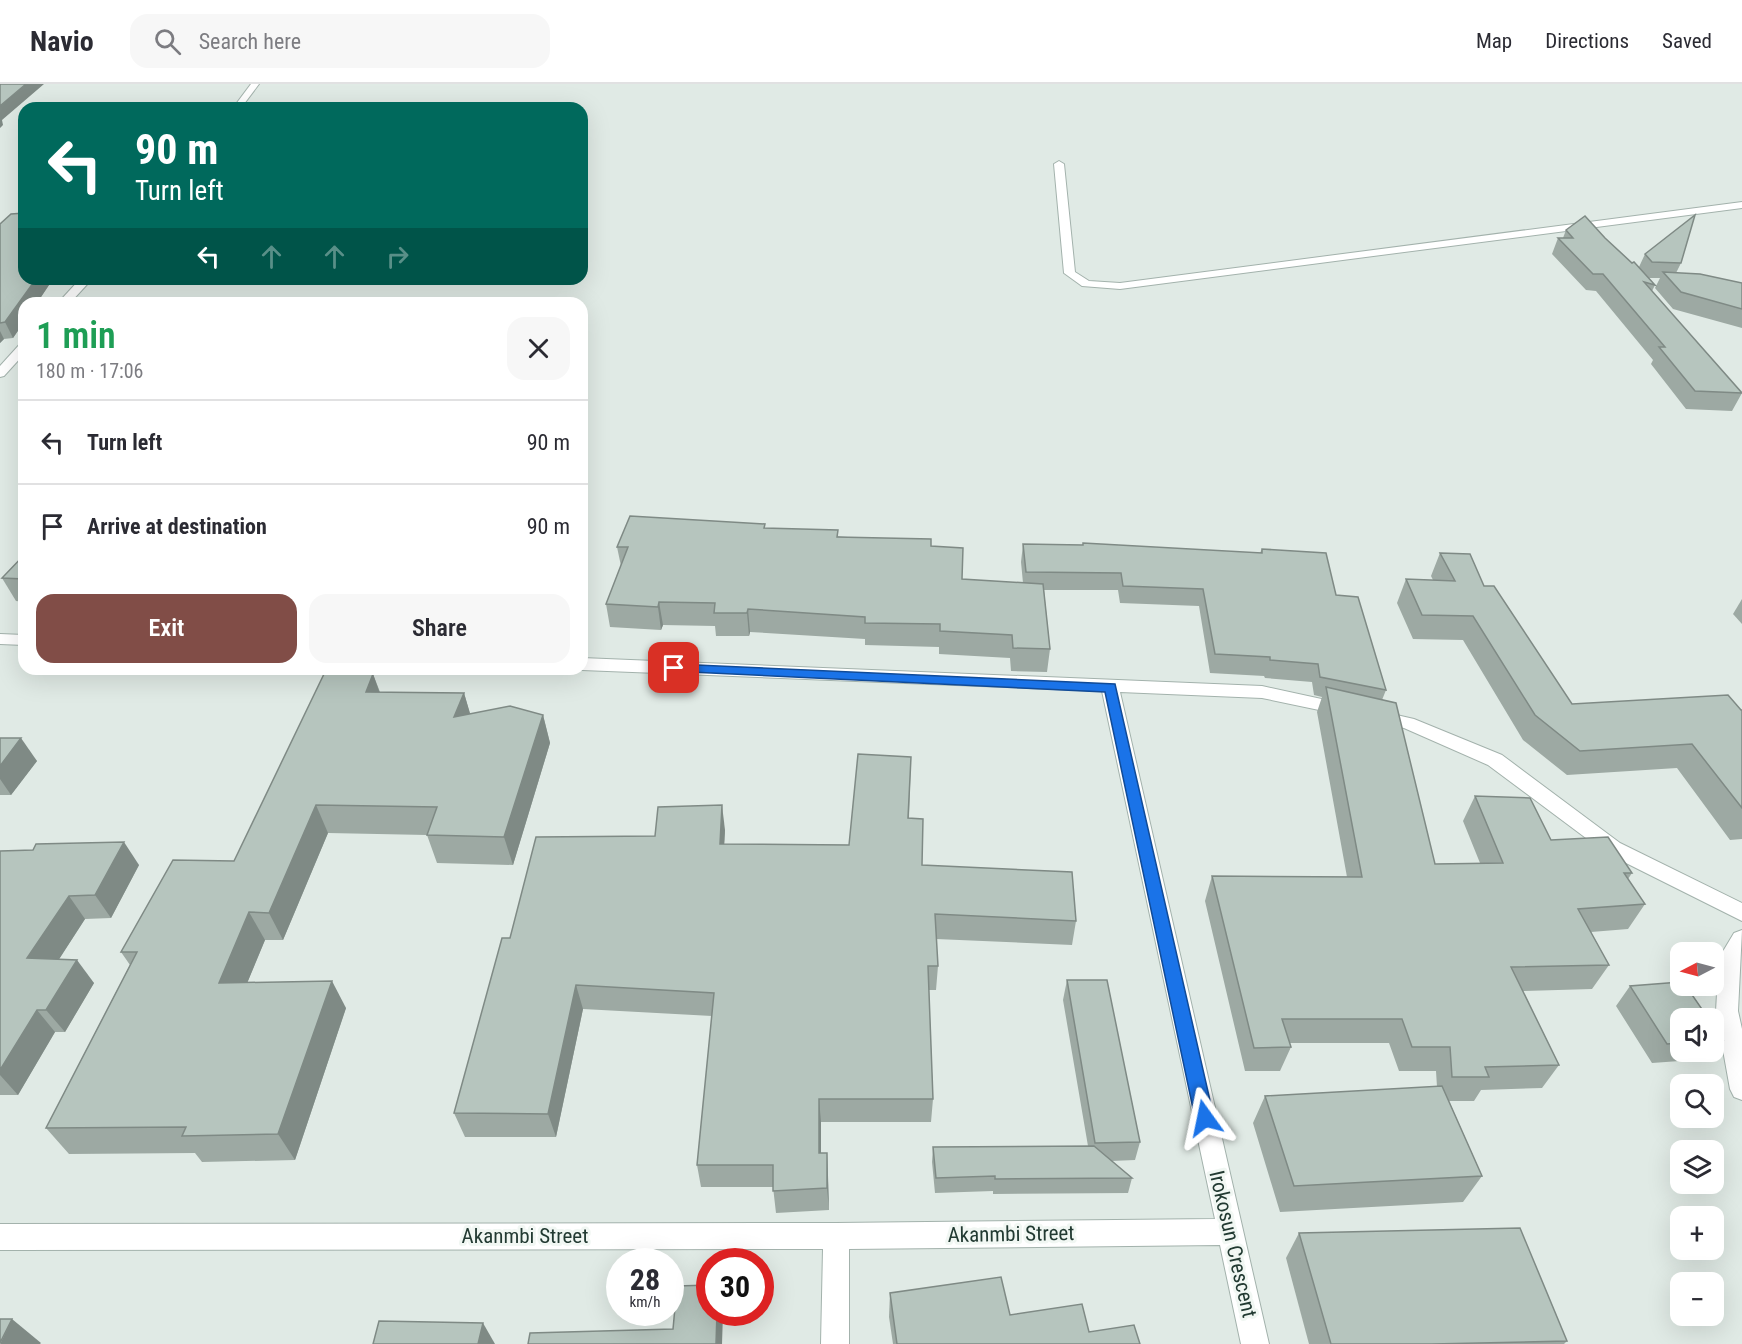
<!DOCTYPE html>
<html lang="en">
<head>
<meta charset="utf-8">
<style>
  :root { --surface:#fff; --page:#f7f7f7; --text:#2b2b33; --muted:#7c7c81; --line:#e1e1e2; --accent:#814d47 }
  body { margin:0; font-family:"Roboto Condensed",sans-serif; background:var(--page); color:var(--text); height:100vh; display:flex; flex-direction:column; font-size:22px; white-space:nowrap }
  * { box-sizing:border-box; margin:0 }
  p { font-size:20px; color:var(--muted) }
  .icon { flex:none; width:33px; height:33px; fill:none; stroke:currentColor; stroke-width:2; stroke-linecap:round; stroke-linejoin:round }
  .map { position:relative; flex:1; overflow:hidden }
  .drawer { position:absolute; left:18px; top:213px; width:570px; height:378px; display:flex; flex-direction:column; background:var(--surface); border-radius:18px; box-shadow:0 6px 24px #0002 }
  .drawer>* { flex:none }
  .hud { position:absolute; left:18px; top:18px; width:570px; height:183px; border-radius:18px; box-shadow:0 6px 24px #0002; background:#00695c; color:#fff; overflow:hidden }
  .needle { width:39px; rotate:264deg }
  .controls { position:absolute; left:1670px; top:858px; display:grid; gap:12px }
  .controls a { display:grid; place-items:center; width:54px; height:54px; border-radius:12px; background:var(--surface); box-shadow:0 6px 24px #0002; font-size:30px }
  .speed { position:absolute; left:606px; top:1164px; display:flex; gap:12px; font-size:30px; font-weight:700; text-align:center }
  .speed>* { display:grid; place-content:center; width:78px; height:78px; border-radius:50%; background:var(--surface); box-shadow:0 6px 24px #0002; line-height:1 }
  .speed small { font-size:15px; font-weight:400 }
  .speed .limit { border:9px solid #d22; background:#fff; color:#111 }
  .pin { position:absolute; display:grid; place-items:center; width:51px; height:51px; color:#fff; margin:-26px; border-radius:12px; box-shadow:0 3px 9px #0006 }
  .me { position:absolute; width:66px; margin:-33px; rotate:348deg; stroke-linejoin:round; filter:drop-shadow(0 0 4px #0008) }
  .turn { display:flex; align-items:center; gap:21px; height:126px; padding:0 18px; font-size:27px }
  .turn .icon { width:78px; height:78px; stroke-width:2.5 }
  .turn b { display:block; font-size:42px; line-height:51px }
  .lanes { display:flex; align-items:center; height:57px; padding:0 18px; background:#0003; justify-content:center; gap:30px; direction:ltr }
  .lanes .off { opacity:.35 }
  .round { display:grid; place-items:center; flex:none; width:63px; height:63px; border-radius:18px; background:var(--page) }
  .headline { display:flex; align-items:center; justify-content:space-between; height:102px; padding:0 18px }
  h1 { font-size:36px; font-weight:600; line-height:45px; color:#1e9e55 }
  .primary-button { display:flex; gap:12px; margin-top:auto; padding:12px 18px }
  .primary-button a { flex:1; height:69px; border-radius:18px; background:var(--accent); color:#fff; font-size:24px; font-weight:600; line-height:69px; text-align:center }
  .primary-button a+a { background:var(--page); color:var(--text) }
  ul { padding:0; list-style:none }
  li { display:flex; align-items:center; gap:18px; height:84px; padding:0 18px; border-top:2px solid var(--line) }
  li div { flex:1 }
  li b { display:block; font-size:22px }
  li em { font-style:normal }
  header { display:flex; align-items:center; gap:36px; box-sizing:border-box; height:84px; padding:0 30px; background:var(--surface); border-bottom:2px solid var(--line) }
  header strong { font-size:28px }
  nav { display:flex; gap:33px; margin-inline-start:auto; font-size:21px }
  .search { width:420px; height:54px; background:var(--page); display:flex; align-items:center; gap:15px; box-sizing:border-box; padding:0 21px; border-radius:18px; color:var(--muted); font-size:22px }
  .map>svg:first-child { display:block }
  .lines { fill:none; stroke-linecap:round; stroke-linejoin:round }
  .service-casing { stroke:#a3b2ac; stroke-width:2 }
  .minor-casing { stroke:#a3b2ac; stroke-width:2 }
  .service { fill:#fff; fill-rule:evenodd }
  .minor { fill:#fff; fill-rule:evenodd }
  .wall { fill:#9da9a3 }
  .shaded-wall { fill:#7f8a85 }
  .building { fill:#b6c5be; stroke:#7f8a85; stroke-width:1.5 }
  .route { fill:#1a73e8; stroke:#114b97; stroke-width:1.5 }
  .labels { text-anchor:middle; stroke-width:6; stroke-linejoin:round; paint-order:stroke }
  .near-street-label { font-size:21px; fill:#223a32; stroke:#f1f7f3 }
</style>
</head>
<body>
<header>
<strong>Navio</strong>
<div class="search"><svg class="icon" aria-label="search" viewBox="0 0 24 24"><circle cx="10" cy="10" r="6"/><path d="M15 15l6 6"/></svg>Search here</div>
<nav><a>Map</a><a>Directions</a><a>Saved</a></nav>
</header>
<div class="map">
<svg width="1742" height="1260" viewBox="0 0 1742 1260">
  <rect width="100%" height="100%" fill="#e0eae5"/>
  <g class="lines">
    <defs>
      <polygon id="service" points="1059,77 1064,80 1075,188 1089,197 1120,199 1742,118 1742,124 1120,205 1082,202 1064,189 1054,80"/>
      <g id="minor">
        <polygon points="251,0 259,0 241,24 233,24"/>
        <polygon points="80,195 92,195 70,219 58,219"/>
        <polygon points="24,259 24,270 4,292 0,293 0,282 20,260"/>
        <polygon points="0,550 24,551 24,561 0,560"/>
        <polygon points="582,574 1262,602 1349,621 1352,625 1349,629 1343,631 1262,614 1120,608 1269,1260 1241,1260 1220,1161 849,1165 849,1260 821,1260 823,1165 0,1166 0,1140 836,1139 1215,1135 1102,607 582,586 580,585 582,585"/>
        <polygon points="1379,627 1414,635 1502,671 1620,759 1742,819 1742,837 1606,769 1488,681 1404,644 1373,637 1370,633 1373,629"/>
        <polygon points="1742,846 1738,927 1742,945 1742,1016 1734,1013 1730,1005 1716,927 1719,874 1734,849"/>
      </g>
    </defs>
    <use href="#service" class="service-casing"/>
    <use href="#minor" class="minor-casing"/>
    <use href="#service" class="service"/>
    <use href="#minor" class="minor"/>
  </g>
  <g class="wall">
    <polygon points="0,140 53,195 37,219 24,219 24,238 13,254 4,255 0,259"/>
    <polygon points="1566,146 1605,154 1632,179 1639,183 1645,170 1681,179 1676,189 1742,199 1742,244 1673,225 1655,204 1660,194 1649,194 1655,201 1652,207 1742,309 1732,327 1686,325 1651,280 1653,276 1596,207 1586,206 1552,170 1558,154 1563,154"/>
    <polygon points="765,444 931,462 962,495 1023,499 1021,478 1023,460 1260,469 1262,465 1336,511 1386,606 1382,616 1435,780 1480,779 1463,737 1475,712 1551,756 1632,789 1628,795 1645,820 1628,845 1591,848 1609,881 1592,905 1523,907 1559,981 1542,1004 1481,1006 1474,1017 1449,1017 1482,1092 1463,1118 1280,1128 1253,1039 1265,1012 1437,1003 1436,987 1399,987 1389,959 1289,959 1291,963 1280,987 1245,987 1205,817 1212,792 1347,793 1317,628 1322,613 1314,611 1312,598 1265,594 1264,592 1210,589 1199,522 1120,519 1118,506 1044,506 1050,565 1047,588 1011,587 1010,574 939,570 939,563 865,561 865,555 750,548 749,552 716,552 715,542 663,541 661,546 610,543 606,520 621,482 617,463"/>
    <polygon points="1440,469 1484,502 1572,620 1742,626 1742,755 1730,756 1677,684 1567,691 1523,656 1463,556 1413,555 1397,519 1406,495 1433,496 1431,492"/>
    <polygon points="24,471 24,518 16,517 2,494"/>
    <polygon points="1742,515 1742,540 1733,530"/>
    <polygon points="373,590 380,608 464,609 470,630 543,631 550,659 513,781 437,779 427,751 328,749 283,856 265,856 247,899 346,924 295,1076 202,1078 195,1069 69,1070 46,1044 130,881 121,868 234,777"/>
    <polygon points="0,654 37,677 11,711 0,711"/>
    <polygon points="911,673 909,734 922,781 1076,837 1072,861 936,855 938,882 936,906 929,906 933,1015 931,1038 821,1038 821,1069 827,1069 829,1126 776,1129 773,1103 701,1103 697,1081 712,932 583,925 556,1053 465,1053 454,1029 510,854 655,752 725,746 724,760 849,761"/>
    <polygon points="0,767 139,781 111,834 85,835 59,875 94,899 65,948 55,948 18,1011 0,1011"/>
    <polygon points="1067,896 1140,1058 1135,1076 1111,1077 1132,1094 1128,1109 993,1110 993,1107 935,1109 932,1078 933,1063 1088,1062 1063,916"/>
    <polygon points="1630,902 1680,934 1680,968 1713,968 1707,975 1652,979 1616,922"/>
    <polygon points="1713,941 1723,956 1713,967"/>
    <polygon points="1299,1149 1567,1257 1564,1260 1309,1260 1286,1174"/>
    <polygon points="890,1209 1010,1231 1140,1260 893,1260 889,1233"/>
  </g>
  <g class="shaded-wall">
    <polygon points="26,0 44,0 2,36 3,41 0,44 0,22"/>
    <polygon points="36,195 53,195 37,219 24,219 24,238 13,254 5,238"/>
    <polygon points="0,247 4,255 0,259"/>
    <polygon points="659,518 663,541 661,546 658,523"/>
    <polygon points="748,525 750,548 749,552 747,529"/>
    <polygon points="373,590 383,618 366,608"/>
    <polygon points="464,609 472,636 454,633"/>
    <polygon points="543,631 550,659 513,781 504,753"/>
    <polygon points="21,654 37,677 11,711 0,695 0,682"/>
    <polygon points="316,721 328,749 283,856 269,829"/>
    <polygon points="722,721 725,746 723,785 720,760"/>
    <polygon points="124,758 139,781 111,834 95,811"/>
    <polygon points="69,812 85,835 45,897 27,874"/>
    <polygon points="249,828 265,856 236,926 219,899"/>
    <polygon points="77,876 94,899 65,948 46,926"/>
    <polygon points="332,897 346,924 295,1076 278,1050"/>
    <polygon points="576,901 583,925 556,1053 548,1030"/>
    <polygon points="37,926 55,948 18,1011 0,991 0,986"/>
    <polygon points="819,1015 821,1038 821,1092 819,1069"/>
    <polygon points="827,1069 828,1091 829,1126 827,1104"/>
    <polygon points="717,1228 723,1228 722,1260 716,1260"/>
    <polygon points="12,1235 41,1259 40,1260 0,1260"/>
    <polygon points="483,1239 495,1260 478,1260"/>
  </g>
  <g class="building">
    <polygon points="0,0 26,0 0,22"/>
    <polygon points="24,129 24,195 36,195 5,238 0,239 0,140 11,130"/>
    <polygon points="1695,131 1681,179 1652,178 1645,170"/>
    <polygon points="1585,132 1605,154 1632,179 1634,178 1655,201 1644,198 1742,309 1695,307 1659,263 1665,263 1603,190 1593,190 1558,154 1573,154 1566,146"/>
    <polygon points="1663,188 1700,190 1742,199 1742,225 1681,208"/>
    <polygon points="630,432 765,440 764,444 838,446 837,453 931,455 931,462 963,464 962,495 1043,500 1050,565 1013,564 1012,551 940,547 940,540 865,539 865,533 748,525 747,529 714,529 715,519 659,518 658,523 606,520 628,463 617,463"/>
    <polygon points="1083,459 1262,469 1262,465 1326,469 1336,511 1358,513 1386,606 1320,593 1318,580 1270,576 1270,573 1215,570 1203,505 1123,502 1121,489 1026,488 1023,460 1083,461"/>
    <polygon points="1440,469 1470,470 1484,502 1494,502 1572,620 1728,611 1741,626 1742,626 1742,724 1692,660 1580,667 1535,631 1473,532 1422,531 1406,495 1455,497"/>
    <polygon points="24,471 24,495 2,494"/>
    <polygon points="324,590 373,590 366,608 464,609 454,633 510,622 543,631 504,753 427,751 437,723 316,721 269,829 249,828 219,899 332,897 278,1050 182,1052 186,1043 46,1044 137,868 121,868 173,776 234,777"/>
    <polygon points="1326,603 1396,619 1435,780 1503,779 1475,712 1530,714 1551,756 1608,753 1632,789 1624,789 1645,820 1578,825 1609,881 1511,883 1559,981 1485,983 1489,993 1452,993 1450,963 1412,963 1402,935 1282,935 1291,963 1254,964 1212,792 1362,793"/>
    <polygon points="0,654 21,654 0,682"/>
    <polygon points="858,670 911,673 908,734 923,735 922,781 1072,788 1076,837 935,830 938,882 928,882 933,1015 819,1015 819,1069 827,1069 827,1104 773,1107 773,1081 697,1081 714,909 576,901 548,1030 454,1029 502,854 510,854 536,753 655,752 658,723 722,721 720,760 849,761"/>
    <polygon points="124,758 95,811 69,812 27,874 77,876 46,926 37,926 0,986 0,767 33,766 36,760"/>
    <polygon points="1067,896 1107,896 1140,1058 1095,1059"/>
    <polygon points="1680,898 1680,902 1686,902 1708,934 1680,934 1680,959 1667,960 1630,902"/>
    <polygon points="1713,941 1723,956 1713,957"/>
    <polygon points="1442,1002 1482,1092 1294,1102 1265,1012"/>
    <polygon points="1094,1062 1132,1094 995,1095 995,1092 936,1094 933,1063"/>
    <polygon points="1520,1144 1567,1257 1432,1260 1331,1260 1299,1149"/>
    <polygon points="1001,1193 1010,1231 1082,1220 1089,1248 1134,1241 1140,1260 897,1260 890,1209"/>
    <polygon points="710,1201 710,1228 717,1228 716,1260 528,1260 530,1249 673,1245 677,1202"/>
    <polygon points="0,1235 12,1235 0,1259"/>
    <polygon points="379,1237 483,1239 478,1260 373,1260"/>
  </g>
  <polygon class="route" points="674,580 1115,600 1214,1034 1211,1040 1205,1043 1198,1040 1195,1034 1105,608 669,587 667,584 669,581"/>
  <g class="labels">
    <g class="near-street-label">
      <text transform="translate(1011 1150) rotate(-1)" y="7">Akanmbi Street</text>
      <text x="525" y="1159">Akanmbi Street</text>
      <text transform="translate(1233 1160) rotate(77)" y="7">Irokosun Crescent</text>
    </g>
  </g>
</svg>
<div class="controls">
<a><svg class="needle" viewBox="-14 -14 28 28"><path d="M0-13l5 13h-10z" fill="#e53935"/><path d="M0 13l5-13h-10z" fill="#7c7c81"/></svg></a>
<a><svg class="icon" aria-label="sound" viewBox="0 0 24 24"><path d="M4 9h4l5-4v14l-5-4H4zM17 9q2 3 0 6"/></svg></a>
<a><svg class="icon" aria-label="search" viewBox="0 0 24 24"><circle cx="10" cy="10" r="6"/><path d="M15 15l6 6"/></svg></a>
<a><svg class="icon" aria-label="layers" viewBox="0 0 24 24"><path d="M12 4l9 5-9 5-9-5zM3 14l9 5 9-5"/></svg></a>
<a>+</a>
<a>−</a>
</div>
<div class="speed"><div>28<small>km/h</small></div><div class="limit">30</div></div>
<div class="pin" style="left:674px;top:584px;background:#d93025"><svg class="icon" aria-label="arrive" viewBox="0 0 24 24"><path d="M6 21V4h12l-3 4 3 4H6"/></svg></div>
<svg class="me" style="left:1205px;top:1034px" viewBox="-20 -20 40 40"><path d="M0-17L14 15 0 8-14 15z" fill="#1a73e8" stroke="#fff" stroke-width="4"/></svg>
<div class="hud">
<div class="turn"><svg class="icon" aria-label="left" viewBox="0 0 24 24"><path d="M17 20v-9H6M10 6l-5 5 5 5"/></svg><div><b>90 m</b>Turn left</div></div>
<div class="lanes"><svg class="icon" aria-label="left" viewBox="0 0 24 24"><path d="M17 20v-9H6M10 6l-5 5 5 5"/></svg><svg class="icon off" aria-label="ahead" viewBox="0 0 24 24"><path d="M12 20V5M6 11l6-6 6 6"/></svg><svg class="icon off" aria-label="ahead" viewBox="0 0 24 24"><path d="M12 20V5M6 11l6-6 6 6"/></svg><svg class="icon off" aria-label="right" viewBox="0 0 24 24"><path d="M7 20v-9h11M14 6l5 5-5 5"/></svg></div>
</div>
<section class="drawer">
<div class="headline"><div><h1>1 min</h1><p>180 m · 17:06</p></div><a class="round"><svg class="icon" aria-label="close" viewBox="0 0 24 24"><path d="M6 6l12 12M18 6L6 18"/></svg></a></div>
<ul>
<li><svg class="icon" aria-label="left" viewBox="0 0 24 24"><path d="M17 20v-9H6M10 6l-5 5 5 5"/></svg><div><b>Turn left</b></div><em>90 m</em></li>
<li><svg class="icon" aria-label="arrive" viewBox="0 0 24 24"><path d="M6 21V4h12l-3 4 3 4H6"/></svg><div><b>Arrive at destination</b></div><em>90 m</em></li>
</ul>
<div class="primary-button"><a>Exit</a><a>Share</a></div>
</section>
</div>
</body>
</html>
